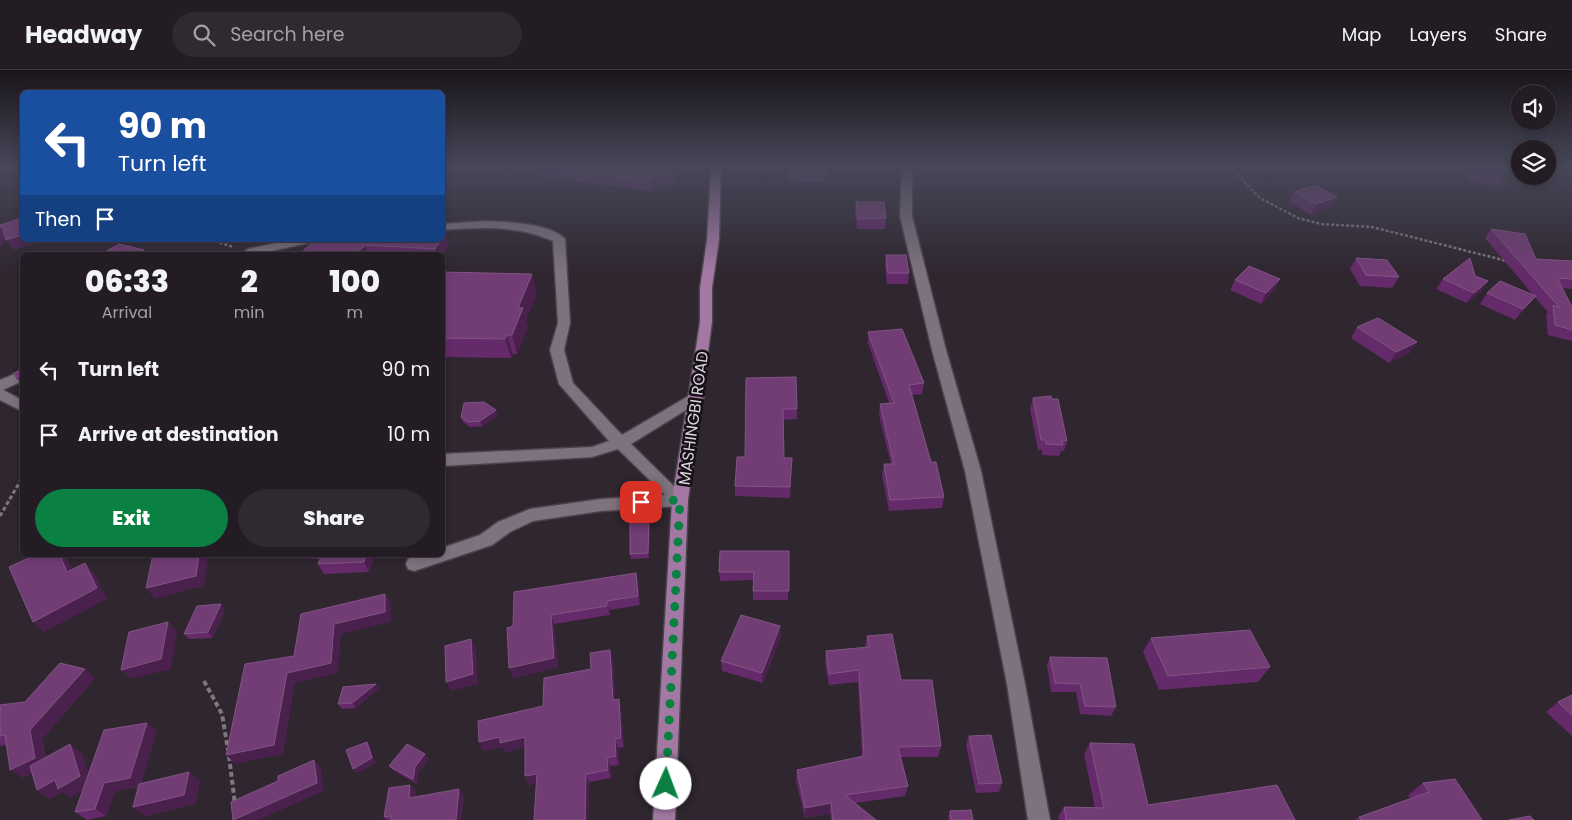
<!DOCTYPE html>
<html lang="en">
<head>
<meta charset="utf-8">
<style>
  :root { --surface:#231c24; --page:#2f2931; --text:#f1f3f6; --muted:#a3a1a6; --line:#403a41; --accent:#0b8043 }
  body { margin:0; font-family:Poppins,sans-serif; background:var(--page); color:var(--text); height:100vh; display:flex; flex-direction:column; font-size:19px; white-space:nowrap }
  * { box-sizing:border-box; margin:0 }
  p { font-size:16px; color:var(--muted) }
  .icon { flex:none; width:28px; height:28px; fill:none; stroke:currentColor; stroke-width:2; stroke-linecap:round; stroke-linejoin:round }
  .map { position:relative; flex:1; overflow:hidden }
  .details { position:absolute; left:20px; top:182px; width:425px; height:305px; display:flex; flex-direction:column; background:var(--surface); border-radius:8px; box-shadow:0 2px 8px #0003,0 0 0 1px var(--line) }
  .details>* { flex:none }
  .hud { position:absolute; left:20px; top:20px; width:425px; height:152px; border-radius:8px; box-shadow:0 2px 8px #0003,0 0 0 1px var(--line); background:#1a4fa0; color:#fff; overflow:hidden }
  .fabs { position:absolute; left:1511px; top:15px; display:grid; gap:10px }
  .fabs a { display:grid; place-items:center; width:45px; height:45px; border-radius:50%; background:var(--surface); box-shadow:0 2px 8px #0003,0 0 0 1px var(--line); font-size:25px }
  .pin { position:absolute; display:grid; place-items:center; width:42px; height:42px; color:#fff; margin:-21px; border-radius:10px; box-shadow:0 2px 8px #0006 }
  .me { position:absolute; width:55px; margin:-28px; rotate:2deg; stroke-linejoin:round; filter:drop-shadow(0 0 4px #0008) }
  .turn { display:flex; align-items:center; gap:18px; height:105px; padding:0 15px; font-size:22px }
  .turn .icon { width:65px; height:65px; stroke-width:2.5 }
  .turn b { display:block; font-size:35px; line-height:42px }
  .then { display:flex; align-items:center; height:48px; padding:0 15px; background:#0003; gap:10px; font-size:19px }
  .eta { display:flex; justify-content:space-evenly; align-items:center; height:85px; text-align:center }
  .eta b { font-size:30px; font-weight:800; line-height:35px }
  .action { display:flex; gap:10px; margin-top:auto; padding:10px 15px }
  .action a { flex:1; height:58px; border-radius:30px; background:var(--accent); color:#fff; font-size:20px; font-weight:800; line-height:58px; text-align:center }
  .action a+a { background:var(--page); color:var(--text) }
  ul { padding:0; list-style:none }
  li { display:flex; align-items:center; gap:15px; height:65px; padding:0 15px }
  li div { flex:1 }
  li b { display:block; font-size:19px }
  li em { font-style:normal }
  header { display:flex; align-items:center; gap:30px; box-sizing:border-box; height:70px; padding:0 25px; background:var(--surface); border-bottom:1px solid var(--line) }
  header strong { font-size:24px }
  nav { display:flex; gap:28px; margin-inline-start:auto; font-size:18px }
  .search { width:350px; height:45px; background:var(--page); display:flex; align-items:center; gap:12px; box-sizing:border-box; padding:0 18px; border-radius:28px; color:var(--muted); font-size:19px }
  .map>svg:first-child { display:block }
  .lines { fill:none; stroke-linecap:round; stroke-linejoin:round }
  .minor-casing { stroke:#4a434b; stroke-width:3 }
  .major-casing { stroke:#4a434b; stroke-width:3 }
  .path-far2 { stroke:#7f777f; stroke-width:2.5; stroke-dasharray:3 2; stroke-linecap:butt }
  .path-far1 { stroke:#7f777f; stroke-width:3; stroke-dasharray:4 2.5; stroke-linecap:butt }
  .path { stroke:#7f777f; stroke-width:4; stroke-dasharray:5 3; stroke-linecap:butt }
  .minor { fill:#7e727e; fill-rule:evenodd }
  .major { fill:#a379a4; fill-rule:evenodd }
  .wall { fill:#652a69 }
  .shaded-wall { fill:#4a214d }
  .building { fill:#723c75; stroke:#825485 }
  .route { stroke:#0b8043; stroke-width:9; stroke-dasharray:0 16.2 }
  .labels { text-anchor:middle; stroke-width:5; stroke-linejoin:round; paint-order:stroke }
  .street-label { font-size:16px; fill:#dcd6dc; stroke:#151015 }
</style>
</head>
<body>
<header>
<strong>Headway</strong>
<div class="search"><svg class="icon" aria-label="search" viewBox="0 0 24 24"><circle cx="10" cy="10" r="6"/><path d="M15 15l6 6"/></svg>Search here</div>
<nav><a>Map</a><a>Layers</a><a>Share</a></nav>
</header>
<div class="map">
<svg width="1572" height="750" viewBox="0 0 1572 750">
  <rect width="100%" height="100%" fill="#2f2630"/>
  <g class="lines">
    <defs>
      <g id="minor">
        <polygon points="902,97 912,97 912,146 946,280 981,401 1025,614 1050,750 1028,750 1007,614 965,401 932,280 900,146"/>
        <path d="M486 151C507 152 550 153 565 169L570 253 564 280 573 313 622 365 692 324H702L704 327 702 330 631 374 688 430 686 434 680 436 601 441 533 451 510 462 492 475 414 501 408 499 406 494 408 489 420 485H442V478L480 465 498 452 530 439 601 429 665 425 618 379 592 387 442 396V384L592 377 609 371 559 314 550 280 558 253 553 171C518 155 480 157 442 160V154Z"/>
        <polygon points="290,170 314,170 312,172 254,185 240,185 248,179"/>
        <polygon points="22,301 22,311 3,320 22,330 22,341 0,330 0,310"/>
      </g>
      <polygon id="major" points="711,97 721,97 719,170 712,218 712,252 688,430 675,750 653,750 672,430 700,252 700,218 707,170"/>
    </defs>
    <use href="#minor" class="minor-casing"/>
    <use href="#major" class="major-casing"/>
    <g class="path-far2">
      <polyline points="1230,97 1260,128 1298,148 1321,154 1372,157 1507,191"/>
      <polyline points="731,101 792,97"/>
      <polyline points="210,170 234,177"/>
    </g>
    <polyline class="path-far1" points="0,446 22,408"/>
    <g class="path">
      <polyline points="204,611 222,644 228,680"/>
      <polyline points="229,686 235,734"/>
    </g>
    <use href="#minor" class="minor"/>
    <use href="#major" class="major"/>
  </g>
  <g class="wall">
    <polygon points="682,97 677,113 674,115 656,115 652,121 543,107 541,98"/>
    <polygon points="790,97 831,97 831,99 825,99 825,112 790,112"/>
    <polygon points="1463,97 1505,97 1507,101 1498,116 1470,112"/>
    <polygon points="1294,122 1337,127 1332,137 1311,145 1290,132"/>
    <polygon points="856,132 886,148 885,159 857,159 855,143"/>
    <polygon points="1491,159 1536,189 1572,191 1572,219 1562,218 1572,237 1572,271 1548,265 1546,245 1548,242 1535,227 1527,237 1515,250 1480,234 1487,223 1534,226 1485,168"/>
    <polygon points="445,163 449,174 441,185 299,185"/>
    <polygon points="886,185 909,203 908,214 887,214 885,195"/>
    <polygon points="1356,188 1399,207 1392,218 1360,216 1350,199"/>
    <polygon points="442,202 537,223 526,250 528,257 517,284 513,284 511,288 442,287"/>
    <polygon points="1280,209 1275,219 1261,234 1230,220 1235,210"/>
    <polygon points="1443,209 1481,222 1466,233 1436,219"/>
    <polygon points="1357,257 1410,283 1389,293 1351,268"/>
    <polygon points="868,262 924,313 922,324 912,325 931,392 944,427 942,438 889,441 882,405 884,394 891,394 879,345 880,334 889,333 868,273"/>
    <polygon points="22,299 22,315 13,304"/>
    <polygon points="796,307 797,349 783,350 784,388 791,399 790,428 735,426 735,416 745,387"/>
    <polygon points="1033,328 1067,371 1064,381 1061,381 1059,386 1042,385 1042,380 1038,380 1030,339"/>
    <polygon points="498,346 482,356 470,357 463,352 461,347"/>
    <polygon points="650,454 649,488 631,489 630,484"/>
    <polygon points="789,481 788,530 753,530 753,510 720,511 719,502"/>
    <polygon points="308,485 375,485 369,502 324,504 318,494 320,489 311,489"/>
    <polygon points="636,503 638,513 640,535 609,540 610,545 554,554 558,597 513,608 513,556"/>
    <polygon points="221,534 225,540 213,568 189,569 184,564"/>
    <polygon points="781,566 763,613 722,601 721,591"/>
    <polygon points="867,566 901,610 941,676 938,687 901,687 908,716 905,726 855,733 876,750 831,750 830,743 805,748 796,710 797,700 862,686 858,612 829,615 825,592 826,581 865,577"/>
    <polygon points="1151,568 1270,597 1258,612 1159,620 1143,582"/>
    <polygon points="1050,587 1116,637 1111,646 1080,644 1076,622 1051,622 1047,595"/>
    <polygon points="613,589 615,630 619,629 621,638 624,677 618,678 619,695 610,696 611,708 589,712 588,750 534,750 536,713 529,715 525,706 525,677 505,682 502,677 483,681 479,672 543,636 591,599"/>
    <polygon points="85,599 95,608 42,669 46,688 82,683 89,705 157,661 141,713 200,711 195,734 145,746 133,737 138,717 115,721 106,746 87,750 75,742 83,720 70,727 62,722 50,729 37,720 32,703 23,708 7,675 0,676 0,635 25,632"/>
    <polygon points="379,618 356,638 342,639 338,634"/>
    <polygon points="1572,625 1572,666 1546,642 1558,632"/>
    <polygon points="969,666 1002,713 999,722 976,723 966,675"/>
    <polygon points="1090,673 1148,735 1295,750 1059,750 1058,747 1064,737 1095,738 1084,684"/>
    <polygon points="429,689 418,702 417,714 393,700 389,696"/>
    <polygon points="1423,713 1482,750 1355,750 1359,747 1410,729 1408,725"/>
    <polygon points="416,722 415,727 464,727 461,750 387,750 384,747"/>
    <polygon points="950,741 973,750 949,750 948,746"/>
  </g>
  <g class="shaded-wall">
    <polygon points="678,97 682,97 677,113 674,115 673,106"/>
    <polygon points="655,106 656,115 652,121 651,112"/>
    <polygon points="1337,127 1332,137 1311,145 1316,134"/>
    <polygon points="2,156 22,165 22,170 32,170 34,174 13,180 6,170 0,177 0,158"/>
    <polygon points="445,163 449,174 441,185 437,185 435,179 441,170 442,170 442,168"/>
    <polygon points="365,175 369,185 355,185"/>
    <polygon points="144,180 147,185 136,185"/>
    <polygon points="532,204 537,223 526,250 528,257 517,284 512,265 518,238"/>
    <polygon points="1280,209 1275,219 1261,234 1266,223"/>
    <polygon points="1488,211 1481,222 1466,233 1474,223"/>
    <polygon points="1536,226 1527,237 1515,250 1523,239"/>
    <polygon points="507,265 513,284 511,288 505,269"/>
    <polygon points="1417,272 1410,283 1389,293 1396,282"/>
    <polygon points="496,340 498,346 482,356 480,351"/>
    <polygon points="649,449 650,454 649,488 648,483"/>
    <polygon points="60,485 66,485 78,513 67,502"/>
    <polygon points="199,485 206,485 205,487 208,490 204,516 155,529 146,518"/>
    <polygon points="366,485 375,485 369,502 364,492"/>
    <polygon points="85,493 95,504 107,529 44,562 33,552"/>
    <polygon points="636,503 638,513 640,535 638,526"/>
    <polygon points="385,524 391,534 391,552 341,564 338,603 295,613 283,684 235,694 226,685 287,603 334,554"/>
    <polygon points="607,531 609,540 610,545 607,536"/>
    <polygon points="221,534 225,540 213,568 208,562"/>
    <polygon points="551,545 554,554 558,597 513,608 509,598"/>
    <polygon points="168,552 177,562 171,599 131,609 121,600"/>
    <polygon points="780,556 781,566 763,613 762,603"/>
    <polygon points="471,569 476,579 478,614 451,621 446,612"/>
    <polygon points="610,580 613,589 616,639 613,630"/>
    <polygon points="85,599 95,608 42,669 47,696 23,708 10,700 30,660"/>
    <polygon points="376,614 379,618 356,638 352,633"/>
    <polygon points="619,629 621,638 624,677 621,668"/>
    <polygon points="147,653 157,661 140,716 115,721 106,746 95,739 104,713"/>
    <polygon points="500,667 525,667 529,676 505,682 502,677 483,681 479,672"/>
    <polygon points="615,669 618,678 619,695 616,686"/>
    <polygon points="367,672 370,676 376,693 357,703 353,699"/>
    <polygon points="70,674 82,683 92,715 70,727 62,722 50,729 37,720"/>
    <polygon points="425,684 429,689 418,702 417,714 413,709 415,697"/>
    <polygon points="607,688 610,696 611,708 608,700"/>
    <polygon points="314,690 321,698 324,721 258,750 234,750"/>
    <polygon points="189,702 200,711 195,734 145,746 133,737"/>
    <polygon points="537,704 541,712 529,715 525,706"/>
    <polygon points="586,704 589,712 588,750 585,750"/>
    <polygon points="410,715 416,722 414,735 409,728"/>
    <polygon points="459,719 464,727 461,750 456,750"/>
    <polygon points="831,733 830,743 805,748 805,738"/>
  </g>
  <g class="building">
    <polygon points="542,97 678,97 676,104 673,106 655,106 651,112 541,98"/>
    <polygon points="790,97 825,97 826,105 790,106"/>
    <polygon points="1479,97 1505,97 1507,101 1479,98"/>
    <polygon points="1315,115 1337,127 1316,134 1294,122"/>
    <polygon points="856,132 884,132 886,148 858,149"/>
    <polygon points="22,148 22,165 6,170 2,156 0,158 0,155"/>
    <polygon points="1491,159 1525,164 1536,189 1572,191 1572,209 1557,208 1572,237 1572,260 1555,255 1553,235 1560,238"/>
    <polygon points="315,170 441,170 435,179 365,175 355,185 333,185 322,184 320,185 299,185"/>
    <polygon points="119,174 144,180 136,185 100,185"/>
    <polygon points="886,185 906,185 909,203 888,203"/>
    <polygon points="1356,188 1387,190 1399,207 1366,205"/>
    <polygon points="1470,188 1475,206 1488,211 1474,223 1443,209"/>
    <polygon points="1249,196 1280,209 1266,223 1235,210"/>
    <polygon points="442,202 532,204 518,238 523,238 512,265 507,265 505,269 442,268"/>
    <polygon points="1500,211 1536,226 1523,239 1487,223"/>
    <polygon points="1378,248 1417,272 1396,282 1357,257"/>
    <polygon points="902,259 924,313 909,315 931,392 936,392 944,427 890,430 884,394 894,394 880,334 894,333 868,262"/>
    <polygon points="22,299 22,310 13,304"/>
    <polygon points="796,307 797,339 783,339 784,388 792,388 790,417 735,416 737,387 745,387 746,308"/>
    <polygon points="1051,326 1052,329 1058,329 1067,371 1062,370 1063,375 1046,374 1045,370 1041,370 1033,328"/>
    <polygon points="484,332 496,340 480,351 468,352 461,347 464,333"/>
    <polygon points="649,449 648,483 630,484 630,450"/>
    <polygon points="720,481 789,481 789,521 753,521 754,502 719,502"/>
    <polygon points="35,485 60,485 67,502 85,493 97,518 33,552 9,497"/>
    <polygon points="153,485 199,485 196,506 146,518"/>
    <polygon points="322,485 366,485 364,492 318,494"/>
    <polygon points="636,503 638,526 607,531 607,536 551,545 554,588 509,598 507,558 513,556 514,522"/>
    <polygon points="385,524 385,542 334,554 331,593 287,603 274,675 226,685 245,594 294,586 301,544"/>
    <polygon points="221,534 208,562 184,564 197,536"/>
    <polygon points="741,545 780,556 762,603 721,591"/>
    <polygon points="168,552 161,589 121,600 129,562"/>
    <polygon points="1250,560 1270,597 1168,606 1151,568"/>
    <polygon points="892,564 901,610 932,610 941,676 898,677 908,716 845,725 876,750 833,750 831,733 805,738 797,700 864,686 859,600 829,604 826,581 869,577 867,566"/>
    <polygon points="471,569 473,604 446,612 445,576"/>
    <polygon points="610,580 613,630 619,629 621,668 615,669 616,686 607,688 608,700 586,704 585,750 534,750 537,704 525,706 525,667 500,673 500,667 479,672 478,651 543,636 544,608 591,599 590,583"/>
    <polygon points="1050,587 1107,588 1116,637 1085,636 1080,614 1055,613"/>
    <polygon points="60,593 85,599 30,660 35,688 10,700 5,665 0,666 0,635 25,632"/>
    <polygon points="376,614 352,633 338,634 343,617"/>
    <polygon points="1572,625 1572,645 1558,632"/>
    <polygon points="147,653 130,708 104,713 95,739 75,742 104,660"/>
    <polygon points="991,665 1002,713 979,714 969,666"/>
    <polygon points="367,672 372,688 353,699 346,680"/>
    <polygon points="1090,673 1134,674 1148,735 1277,715 1295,750 1066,750 1064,737 1104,738"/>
    <polygon points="70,674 80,706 58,719 55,710 37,720 30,696"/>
    <polygon points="407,674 425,684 415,697 413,709 389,696"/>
    <polygon points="314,690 317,713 233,750 231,732 278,711 278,706"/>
    <polygon points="189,702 184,725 133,737 139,714"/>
    <polygon points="1455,709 1482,750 1361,750 1359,747 1429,722 1423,713"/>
    <polygon points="410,715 409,728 459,719 456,750 391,750 391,746 384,747 389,718"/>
    <polygon points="971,740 973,750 951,750 950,741"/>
    <polygon points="1530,746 1534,750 1509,750"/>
  </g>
  <linearGradient id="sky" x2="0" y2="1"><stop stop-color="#1a151a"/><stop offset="0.48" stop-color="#474759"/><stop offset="1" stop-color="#474759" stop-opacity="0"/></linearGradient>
  <rect width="1572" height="202" fill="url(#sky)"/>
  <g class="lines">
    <polyline class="route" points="641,432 680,430 666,714"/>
  </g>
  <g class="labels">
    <g class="street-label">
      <text transform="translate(693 348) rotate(-82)" y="6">MASHINGBI ROAD</text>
    </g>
  </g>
</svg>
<div class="fabs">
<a><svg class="icon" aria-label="sound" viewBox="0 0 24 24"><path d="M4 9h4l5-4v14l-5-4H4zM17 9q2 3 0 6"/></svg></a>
<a><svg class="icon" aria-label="layers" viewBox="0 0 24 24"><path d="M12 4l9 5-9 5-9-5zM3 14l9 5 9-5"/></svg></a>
</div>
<div class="pin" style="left:641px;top:432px;background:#d93025"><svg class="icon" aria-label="arrive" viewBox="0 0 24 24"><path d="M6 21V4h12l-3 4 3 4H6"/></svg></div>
<svg class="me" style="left:666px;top:714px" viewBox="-20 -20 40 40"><circle r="19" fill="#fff"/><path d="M0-13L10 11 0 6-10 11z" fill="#0b8043"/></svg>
<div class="hud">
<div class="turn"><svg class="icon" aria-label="left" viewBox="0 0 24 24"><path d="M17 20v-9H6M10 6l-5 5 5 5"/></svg><div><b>90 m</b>Turn left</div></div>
<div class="then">Then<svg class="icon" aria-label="arrive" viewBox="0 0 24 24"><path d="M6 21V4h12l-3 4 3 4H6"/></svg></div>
</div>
<section class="details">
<div class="eta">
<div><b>06:33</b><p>Arrival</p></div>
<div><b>2</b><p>min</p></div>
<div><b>100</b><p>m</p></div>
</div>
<ul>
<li><svg class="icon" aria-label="left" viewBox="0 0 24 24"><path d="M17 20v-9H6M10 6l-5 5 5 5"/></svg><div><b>Turn left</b></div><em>90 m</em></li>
<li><svg class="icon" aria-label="arrive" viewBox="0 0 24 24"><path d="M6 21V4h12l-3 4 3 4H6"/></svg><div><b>Arrive at destination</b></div><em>10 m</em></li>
</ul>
<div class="action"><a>Exit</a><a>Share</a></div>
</section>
</div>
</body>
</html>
